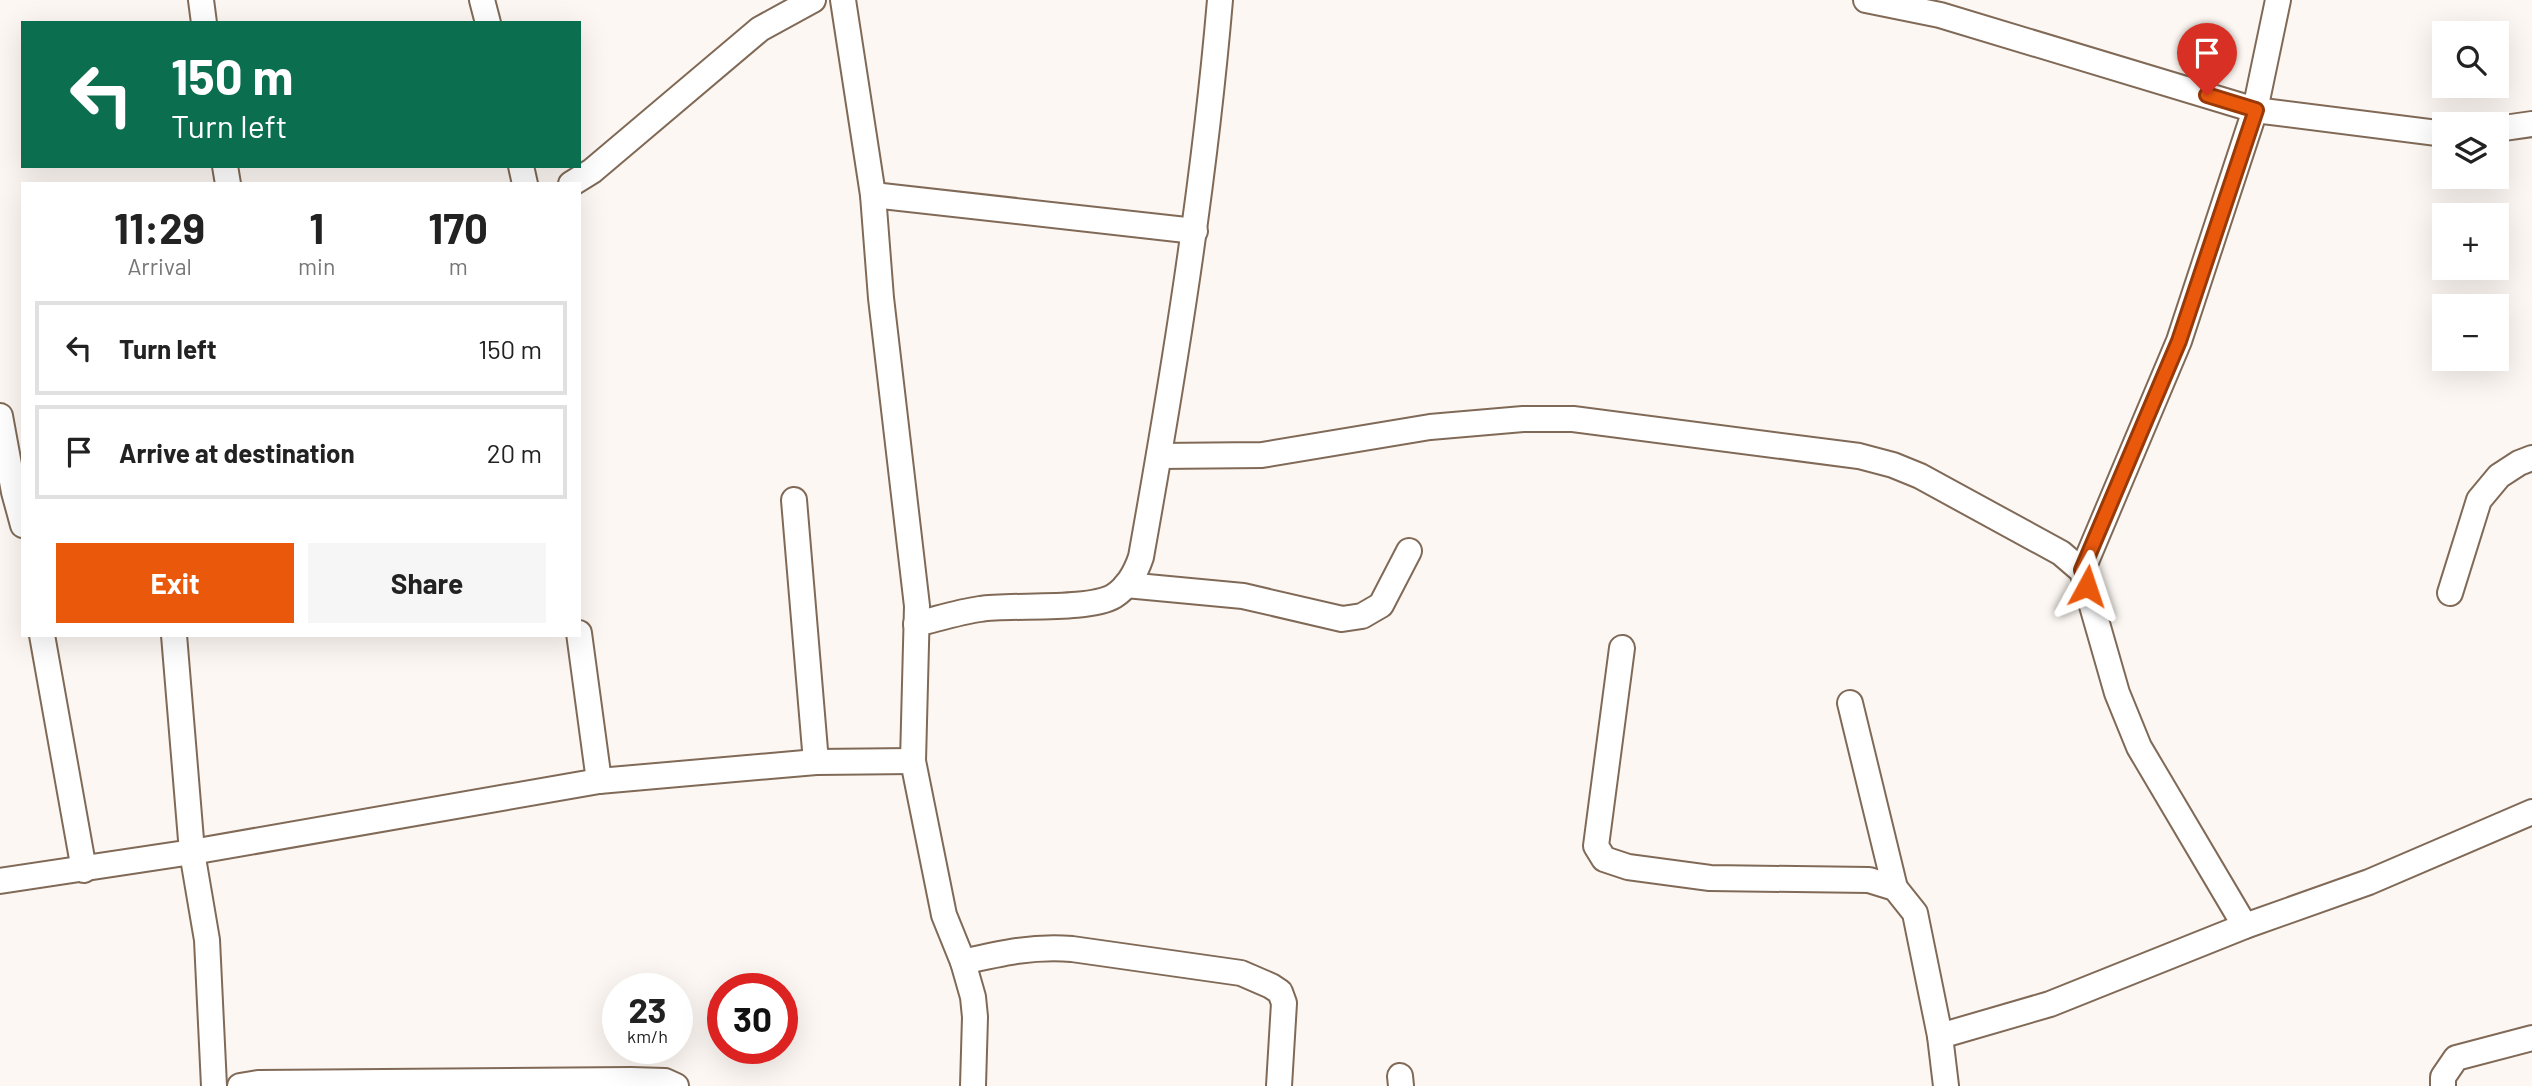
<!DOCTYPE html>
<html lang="en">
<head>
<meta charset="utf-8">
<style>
  :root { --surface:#fff; --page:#f6f6f6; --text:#222; --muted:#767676; --line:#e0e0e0; --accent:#ea580c }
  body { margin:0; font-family:Barlow,sans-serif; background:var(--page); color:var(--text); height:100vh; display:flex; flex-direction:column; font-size:26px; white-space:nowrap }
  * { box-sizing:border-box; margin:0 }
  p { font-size:23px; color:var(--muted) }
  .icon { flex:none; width:38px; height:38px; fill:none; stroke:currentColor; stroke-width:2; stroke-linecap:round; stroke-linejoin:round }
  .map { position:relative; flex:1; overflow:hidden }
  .drawer { position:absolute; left:21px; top:182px; width:560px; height:455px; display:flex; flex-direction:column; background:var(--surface); border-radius:0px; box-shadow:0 7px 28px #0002 }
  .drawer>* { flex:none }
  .hud { position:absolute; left:21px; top:21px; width:560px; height:147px; border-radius:0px; box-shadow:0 7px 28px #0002; background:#0b6e4f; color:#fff; overflow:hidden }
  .buttons { position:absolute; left:2432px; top:21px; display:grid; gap:14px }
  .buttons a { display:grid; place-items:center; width:77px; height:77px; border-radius:0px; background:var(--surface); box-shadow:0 7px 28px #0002; font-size:35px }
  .speed { position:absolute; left:602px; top:973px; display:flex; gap:14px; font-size:35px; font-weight:700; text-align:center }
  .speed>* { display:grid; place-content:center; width:91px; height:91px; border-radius:50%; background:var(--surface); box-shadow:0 7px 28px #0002; line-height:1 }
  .speed small { font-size:18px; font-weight:400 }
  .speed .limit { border:10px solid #d22; background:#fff; color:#111 }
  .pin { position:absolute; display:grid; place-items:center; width:60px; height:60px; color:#fff; margin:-72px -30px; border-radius:50% 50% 50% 0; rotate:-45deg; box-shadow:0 0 7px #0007 }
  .pin .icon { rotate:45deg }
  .me { position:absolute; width:77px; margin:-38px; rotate:5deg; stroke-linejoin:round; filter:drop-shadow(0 0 5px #0008) }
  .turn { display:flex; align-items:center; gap:24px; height:147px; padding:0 35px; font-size:32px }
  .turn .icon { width:91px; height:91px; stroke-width:2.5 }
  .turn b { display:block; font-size:49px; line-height:60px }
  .eta { display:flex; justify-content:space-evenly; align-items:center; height:119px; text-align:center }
  .eta b { font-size:42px; font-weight:700; line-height:49px }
  .cta { display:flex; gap:14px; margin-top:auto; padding:14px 35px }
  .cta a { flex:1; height:80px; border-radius:0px; background:var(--accent); color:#fff; font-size:28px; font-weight:700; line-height:80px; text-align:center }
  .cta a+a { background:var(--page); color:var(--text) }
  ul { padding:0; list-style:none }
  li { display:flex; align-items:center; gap:21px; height:94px; margin:0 14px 10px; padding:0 21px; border:4px solid var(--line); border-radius:0px }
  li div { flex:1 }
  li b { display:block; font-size:26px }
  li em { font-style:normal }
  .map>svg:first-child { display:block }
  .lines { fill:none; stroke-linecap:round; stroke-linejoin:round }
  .minor-casing { stroke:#806a57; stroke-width:28 }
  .minor { stroke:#fff; stroke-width:24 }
  .route-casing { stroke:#983908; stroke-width:18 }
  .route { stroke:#ea580c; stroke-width:12 }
</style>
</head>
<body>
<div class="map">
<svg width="2532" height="1086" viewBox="0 0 2532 1086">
  <rect width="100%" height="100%" fill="#fcf7f2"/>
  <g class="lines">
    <defs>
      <g id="minor">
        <polyline points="201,0 204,23"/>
        <polyline points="482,0 488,23"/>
        <polyline points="843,0 873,195 881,298 917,606 913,761 944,915 963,962 973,997 975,1017 973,1086"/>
        <polyline points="1866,0 1940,15 2255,110 2445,134"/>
        <polyline points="2497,129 2532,124"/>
        <polyline points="225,166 228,184"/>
        <polyline points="521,166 525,184"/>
        <polyline points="571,184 592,171 760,29 813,0"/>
        <polyline points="873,195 1195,231"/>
        <polyline points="0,416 14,492 23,525"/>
        <polyline points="1159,456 1262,455 1430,427 1523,419 1573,419 1859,456 1893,465 1920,476 2061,553 2082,571 2117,693 2139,747 2245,926"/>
        <polyline points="794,500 816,762"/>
        <polyline points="2082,571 2179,341 2255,110 2278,0"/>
        <polyline points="1126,585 1243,596 1342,619 1362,616 1381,605 1409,551"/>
        <polyline points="2450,593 2479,500 2499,476 2519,463 2532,458"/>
        <path d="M916 624C937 619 959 612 980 609 1012 604 1089 611 1114 596 1128 587 1136 572 1141 557 1174 372 1204 187 1220 0"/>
        <polyline points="579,633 599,781"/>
        <polyline points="42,635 84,870"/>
        <polyline points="174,635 192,852 207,940 214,1086"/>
        <polyline points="1622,648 1596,846 1604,859 1628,867 1710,878 1869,880 1895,888 1915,913 1940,1036 1946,1086"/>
        <polyline points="1850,703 1895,888"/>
        <polyline points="0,881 192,852 599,781 816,762 913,761"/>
        <path d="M963 962C1002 953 1032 946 1072 949L1241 973 1271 986 1280 992 1284 1003 1279 1086"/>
        <polyline points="1940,1036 2050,1004 2245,926 2369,882 2532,812"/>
        <polyline points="1400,1076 1401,1086"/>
        <polyline points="240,1086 258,1083 631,1080 665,1081 676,1086"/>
        <polyline points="2443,1086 2443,1077 2456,1058 2532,1038"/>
      </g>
    </defs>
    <use href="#minor" class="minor-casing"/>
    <use href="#minor" class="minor"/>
  </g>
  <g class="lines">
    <defs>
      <polyline id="route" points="2087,586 2082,570 2179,341 2256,110 2207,95"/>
    </defs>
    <use href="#route" class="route-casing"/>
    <use href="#route" class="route"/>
  </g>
</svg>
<div class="buttons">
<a><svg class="icon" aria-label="search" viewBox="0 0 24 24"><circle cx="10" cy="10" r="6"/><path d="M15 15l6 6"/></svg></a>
<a><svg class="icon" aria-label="layers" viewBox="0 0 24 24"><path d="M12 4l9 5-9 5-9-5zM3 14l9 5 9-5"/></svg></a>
<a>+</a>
<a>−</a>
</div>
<div class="speed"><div>23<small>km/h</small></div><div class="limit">30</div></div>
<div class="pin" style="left:2207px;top:95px;background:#d93025"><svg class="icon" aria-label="arrive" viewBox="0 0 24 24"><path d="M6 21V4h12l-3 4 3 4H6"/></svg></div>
<svg class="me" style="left:2087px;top:586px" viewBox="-20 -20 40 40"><path d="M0-17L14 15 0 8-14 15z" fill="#ea580c" stroke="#fff" stroke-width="4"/></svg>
<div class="hud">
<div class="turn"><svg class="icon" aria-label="left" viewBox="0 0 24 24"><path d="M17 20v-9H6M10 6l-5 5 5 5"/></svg><div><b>150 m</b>Turn left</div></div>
</div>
<section class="drawer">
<div class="eta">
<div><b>11:29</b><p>Arrival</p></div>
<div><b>1</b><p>min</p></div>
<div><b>170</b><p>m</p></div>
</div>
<ul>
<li><svg class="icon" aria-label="left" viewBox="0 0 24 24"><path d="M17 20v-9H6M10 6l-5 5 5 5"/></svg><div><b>Turn left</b></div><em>150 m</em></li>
<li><svg class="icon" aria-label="arrive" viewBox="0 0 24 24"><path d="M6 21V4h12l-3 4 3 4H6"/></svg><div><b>Arrive at destination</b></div><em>20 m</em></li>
</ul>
<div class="cta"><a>Exit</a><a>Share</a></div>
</section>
</div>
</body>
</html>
